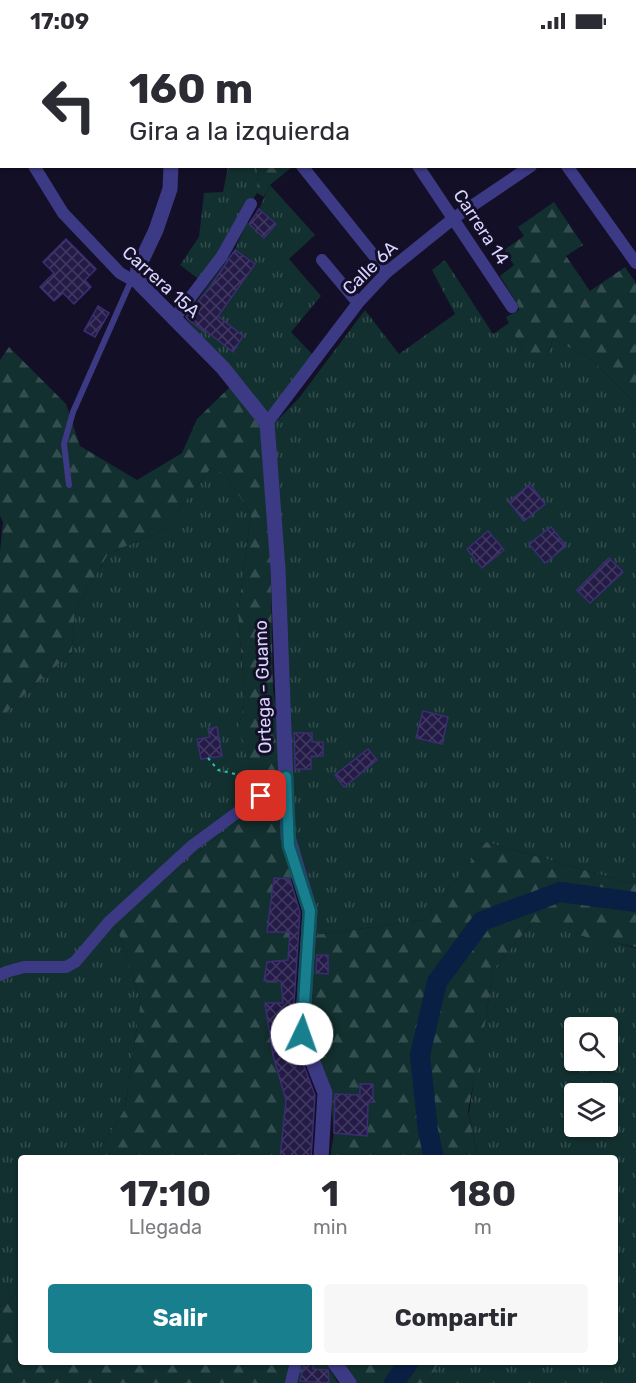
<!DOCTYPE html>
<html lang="es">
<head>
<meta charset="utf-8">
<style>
  :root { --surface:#fff; --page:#f7f7f7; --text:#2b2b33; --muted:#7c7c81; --accent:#187f8f }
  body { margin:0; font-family:Rubik,sans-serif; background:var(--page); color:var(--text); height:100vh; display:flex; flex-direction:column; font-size:22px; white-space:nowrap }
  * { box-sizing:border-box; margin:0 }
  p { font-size:20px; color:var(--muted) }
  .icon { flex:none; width:33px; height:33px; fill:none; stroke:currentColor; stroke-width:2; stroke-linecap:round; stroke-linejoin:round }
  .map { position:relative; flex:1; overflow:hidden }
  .drawer { position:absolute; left:18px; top:1113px; width:600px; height:210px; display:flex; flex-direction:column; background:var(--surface); border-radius:6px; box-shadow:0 2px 4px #0004 }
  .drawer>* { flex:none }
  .hud { position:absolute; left:0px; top:0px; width:636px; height:126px; box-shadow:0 2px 4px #0004; background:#fff; color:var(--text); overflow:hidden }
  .fabs { position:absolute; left:564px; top:975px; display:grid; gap:12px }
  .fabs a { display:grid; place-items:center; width:54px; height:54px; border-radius:6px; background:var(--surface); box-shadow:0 2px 4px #0004; font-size:30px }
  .pin { position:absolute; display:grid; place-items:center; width:51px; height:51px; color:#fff; margin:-26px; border-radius:12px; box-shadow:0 3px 9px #0006 }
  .me { position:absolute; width:66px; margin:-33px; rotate:3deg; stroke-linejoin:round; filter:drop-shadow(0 0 4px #0008) }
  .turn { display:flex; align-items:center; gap:21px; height:126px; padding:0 30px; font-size:27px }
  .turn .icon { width:78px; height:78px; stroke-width:2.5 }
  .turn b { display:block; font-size:42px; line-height:51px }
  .eta { display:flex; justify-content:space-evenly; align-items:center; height:102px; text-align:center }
  .eta b { font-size:36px; font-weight:700; line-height:42px }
  .cta { display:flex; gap:12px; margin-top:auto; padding:12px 30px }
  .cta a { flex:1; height:69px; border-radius:6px; background:var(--accent); color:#fff; font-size:24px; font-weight:700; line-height:69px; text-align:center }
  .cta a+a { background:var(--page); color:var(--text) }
  .status { display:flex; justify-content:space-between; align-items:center; height:42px; padding:0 30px; background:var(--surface); direction:ltr }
  .status svg { height:16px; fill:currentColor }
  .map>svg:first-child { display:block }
  .grass { fill:url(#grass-tufts); fill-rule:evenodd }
  .forest { fill:url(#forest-firs) }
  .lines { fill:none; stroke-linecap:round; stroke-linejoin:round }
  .river { stroke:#0a1f44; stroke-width:20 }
  .building { fill:url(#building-cross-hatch); stroke:#3b2d73; stroke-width:1.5 }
  .path { stroke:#2fb8b0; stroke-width:2; stroke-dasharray:3 4.5; stroke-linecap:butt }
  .service { stroke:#3d3a85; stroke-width:6 }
  .minor { stroke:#3d3a85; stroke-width:12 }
  .tertiary { stroke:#3d3a85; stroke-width:15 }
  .route-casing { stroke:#10535d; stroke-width:15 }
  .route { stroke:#187f8f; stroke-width:10 }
  .labels { text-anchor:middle; stroke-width:6; stroke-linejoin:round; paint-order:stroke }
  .street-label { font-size:18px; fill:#d9d4ff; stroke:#130f26 }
</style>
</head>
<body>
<div class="status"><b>17:09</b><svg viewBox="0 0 49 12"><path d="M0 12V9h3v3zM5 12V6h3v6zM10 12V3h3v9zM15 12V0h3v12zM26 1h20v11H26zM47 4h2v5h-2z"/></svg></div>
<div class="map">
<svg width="636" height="1341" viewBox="0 0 636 1341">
  <defs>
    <pattern id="grass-tufts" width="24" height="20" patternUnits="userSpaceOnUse" patternTransform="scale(1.5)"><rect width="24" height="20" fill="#12302f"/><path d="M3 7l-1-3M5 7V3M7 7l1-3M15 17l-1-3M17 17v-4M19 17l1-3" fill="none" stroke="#344d4e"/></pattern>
    <pattern id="forest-firs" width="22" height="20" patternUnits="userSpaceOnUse" patternTransform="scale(1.5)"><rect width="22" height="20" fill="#12302f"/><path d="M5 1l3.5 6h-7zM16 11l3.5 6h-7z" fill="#344d4e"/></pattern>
    <pattern id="building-cross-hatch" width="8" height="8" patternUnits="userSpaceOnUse" patternTransform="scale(1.5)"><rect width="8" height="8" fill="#241b47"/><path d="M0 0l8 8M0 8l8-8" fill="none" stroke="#433b63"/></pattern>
  </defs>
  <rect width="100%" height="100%" fill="#130f26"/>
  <g class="grass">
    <polygon points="228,125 258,125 257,151 200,238 180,223 199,195 204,151 223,150"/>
    <polygon points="270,143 315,193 289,217 321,254 291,290 313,313 267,374 185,275 235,207 247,180 264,195 276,182 259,167"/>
    <polygon points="445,218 493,292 509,281 524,313 544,323 553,297 590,316 636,362 636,839 630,841 486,800 424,878 314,893 292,796 272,384 299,356 365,268 399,312 455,272 432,228"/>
    <polygon points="211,426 224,431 251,472 238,571 245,659 238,687 275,739 282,743 134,862 115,880 141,958 125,1067 94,1116 21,1116 21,1243 0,1271 0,677 29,648 72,610 75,568 108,512 163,488"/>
    <path d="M533 880 636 906V1341H429L439 1320H615V1116H478L469 1072 475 1030 485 982 493 928ZM574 986H608V1018H574ZM574 1052H608V1084H574Z"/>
  </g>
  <g class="forest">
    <polygon points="258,125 292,124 292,125 270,143 264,155 257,151"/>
    <polygon points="554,160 583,203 566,214 590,249 625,225 636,241 636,362 590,316 553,297 544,324 524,313 506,275 519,268 518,263 500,234 514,223 504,208 524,194 518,185"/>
    <polygon points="9,305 66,362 80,404 137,438 182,411 197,377 231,344 261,385 270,500 273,647 281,699 282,733 275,739 252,731 238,687 245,659 238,571 251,472 224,431 211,426 163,488 108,512 75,568 72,610 29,648 0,677 0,510 3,480 0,474 0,318"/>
    <polygon points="282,743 293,837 274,837 267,890 290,890 288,918 267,920 264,938 281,939 283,961 265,962 273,1013 286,1058 280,1116 94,1116 125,1067 141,958 115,880 134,862"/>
    <polygon points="486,800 630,841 636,839 636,905 586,895 533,880 493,928 485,982 468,1069 478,1116 330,1116 334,1091 330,1052 309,1001 314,893 424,878"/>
    <polygon points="21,1243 21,1320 325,1320 338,1341 0,1341 0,1271"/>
    <polygon points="341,1320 439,1320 429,1341 356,1341"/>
  </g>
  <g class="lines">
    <g class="river">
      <polyline points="434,1116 428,1089 420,1013 437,940 482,879 560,850 636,860"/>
      <polyline points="394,1341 409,1320"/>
    </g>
  </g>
  <g class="building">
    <polygon points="259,167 276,182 264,196 249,182"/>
    <polygon points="66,197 96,227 85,238 91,245 74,262 63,251 54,259 40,245 54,231 43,220"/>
    <polygon points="235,208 255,222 218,274 243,294 233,310 205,288 204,290 186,275 211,244"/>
    <polygon points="98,264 109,271 95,295 84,289"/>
    <polygon points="530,442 545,462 524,479 509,460"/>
    <polygon points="551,485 566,504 545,521 529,502"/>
    <polygon points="488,489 504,508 482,526 467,507"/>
    <polygon points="609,516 623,530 590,561 577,548"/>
    <polygon points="423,669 448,675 442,702 416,696"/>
    <polygon points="217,685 222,714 201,717 197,697 210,695 208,687"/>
    <polygon points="294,691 312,691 312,700 323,700 323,714 311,714 311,727 295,727"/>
    <polygon points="368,707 377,718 344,745 335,733"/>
    <polygon points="274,836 290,837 300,870 292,992 315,1053 311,1116 280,1116 286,1058 273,1013 265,961 283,961 281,939 264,939 267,920 288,918 290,890 267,890"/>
    <polygon points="317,913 328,913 328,932 316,931"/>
    <polygon points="360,1042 373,1042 373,1060 368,1060 367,1094 334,1091 335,1052 360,1053"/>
    <polygon points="304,1321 313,1321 313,1327 328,1328 329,1341 300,1339"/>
  </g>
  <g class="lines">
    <polyline class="path" points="208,716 218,728 261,738"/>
    <polyline class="service" points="69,443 64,402 73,370 131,239"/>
    <g class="minor">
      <polyline points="67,2 67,0"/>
      <polyline points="158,2 159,0"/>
      <polyline points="362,2 362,0"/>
      <polyline points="564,2 565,0"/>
      <polyline points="634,67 636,66"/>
      <polyline points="0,72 2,74"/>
      <polyline points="0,118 2,116"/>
      <polyline points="34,124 63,171 120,231 141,243"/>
      <polyline points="302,124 387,230"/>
      <polyline points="418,124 512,265"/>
      <polyline points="567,124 636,221"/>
      <polyline points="322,218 358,261"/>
      <polyline points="174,277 222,214 251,162"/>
      <polyline points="267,381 358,261 387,230 454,176 531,124"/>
      <polyline points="0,933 6,930 24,925 66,925 75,920 109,880 193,803 286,735"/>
      <polyline points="291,1341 296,1320"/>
    </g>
    <g class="tertiary">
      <polyline points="143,0 145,2"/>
      <polyline points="171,124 170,147 156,188 138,226 137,234 141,243 223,326 267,381 278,527 288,795 310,869 302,992 325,1051 321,1116"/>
      <polyline points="334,1320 349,1341"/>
    </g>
  </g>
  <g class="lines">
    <defs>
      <polyline id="route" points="261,754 286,735 289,804 310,869 302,992"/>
    </defs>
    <use href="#route" class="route-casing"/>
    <use href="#route" class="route"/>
  </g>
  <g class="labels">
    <g class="street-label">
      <text transform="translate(481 185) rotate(57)" y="6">Carrera 14</text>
      <text transform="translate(370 226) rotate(-44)" y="6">Calle 6A</text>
      <text transform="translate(161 240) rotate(42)" y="6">Carrera 15A</text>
      <text transform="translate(263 645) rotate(-92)" y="6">Ortega - Guamo</text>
    </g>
  </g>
</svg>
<div class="fabs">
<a><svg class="icon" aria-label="search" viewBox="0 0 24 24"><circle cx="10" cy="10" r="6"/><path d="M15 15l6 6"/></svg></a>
<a><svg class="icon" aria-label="layers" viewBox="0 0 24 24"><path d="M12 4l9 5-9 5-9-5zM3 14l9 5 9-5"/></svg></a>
</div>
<div class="pin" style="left:261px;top:754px;background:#d93025"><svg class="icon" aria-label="arrive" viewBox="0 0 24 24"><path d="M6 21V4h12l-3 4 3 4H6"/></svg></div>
<svg class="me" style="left:302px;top:992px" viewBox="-20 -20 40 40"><circle r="19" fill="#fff"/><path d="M0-13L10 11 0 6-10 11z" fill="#187f8f"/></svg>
<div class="hud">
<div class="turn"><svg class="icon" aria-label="left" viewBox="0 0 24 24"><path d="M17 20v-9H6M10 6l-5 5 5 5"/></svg><div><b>160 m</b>Gira a la izquierda</div></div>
</div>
<section class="drawer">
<div class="eta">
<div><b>17:10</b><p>Llegada</p></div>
<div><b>1</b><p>min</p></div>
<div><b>180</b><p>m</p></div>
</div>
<div class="cta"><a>Salir</a><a>Compartir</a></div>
</section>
</div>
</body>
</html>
